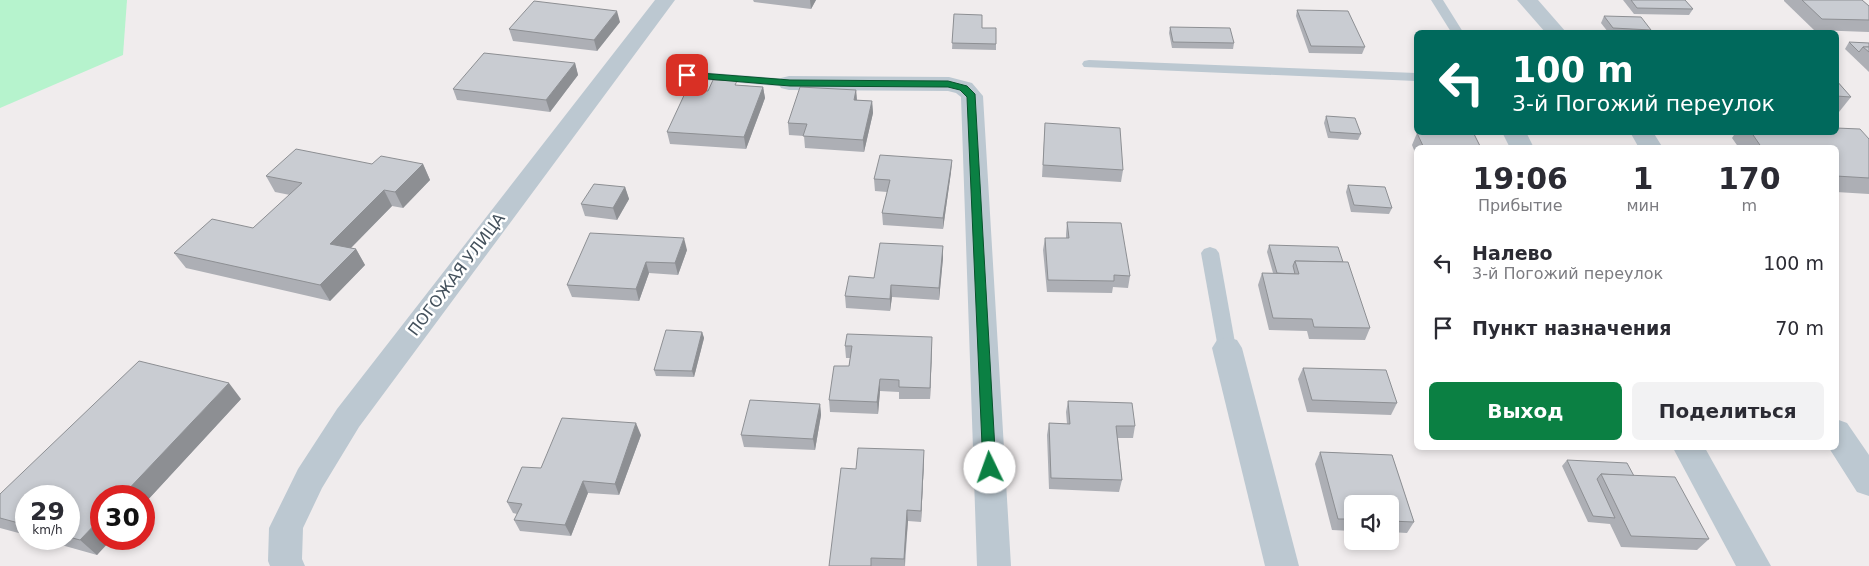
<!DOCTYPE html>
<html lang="ru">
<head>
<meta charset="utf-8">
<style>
  :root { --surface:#fff; --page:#f2f2f3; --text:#2b2b33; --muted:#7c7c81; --accent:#0b8043 }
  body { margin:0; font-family:"DejaVu Sans",sans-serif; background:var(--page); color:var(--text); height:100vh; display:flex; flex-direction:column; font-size:19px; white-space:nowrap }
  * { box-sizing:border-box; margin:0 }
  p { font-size:16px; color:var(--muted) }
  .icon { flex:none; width:28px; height:28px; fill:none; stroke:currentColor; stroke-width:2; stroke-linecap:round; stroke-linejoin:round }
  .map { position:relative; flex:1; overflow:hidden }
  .drawer { position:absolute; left:1414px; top:145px; width:425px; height:305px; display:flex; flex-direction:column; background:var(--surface); border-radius:8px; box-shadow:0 2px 8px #0003 }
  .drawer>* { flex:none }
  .top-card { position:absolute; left:1414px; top:30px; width:425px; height:105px; border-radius:8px; box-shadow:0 2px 8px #0003; background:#00695c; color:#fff; overflow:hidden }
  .fabs { position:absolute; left:1344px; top:495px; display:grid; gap:10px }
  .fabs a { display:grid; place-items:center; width:55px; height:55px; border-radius:8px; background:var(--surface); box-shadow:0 2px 8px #0003; font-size:25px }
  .speed { position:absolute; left:15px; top:485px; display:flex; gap:10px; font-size:25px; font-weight:700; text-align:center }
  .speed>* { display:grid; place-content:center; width:65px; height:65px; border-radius:50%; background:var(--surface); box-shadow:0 2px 8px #0003; line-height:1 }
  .speed small { font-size:12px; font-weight:400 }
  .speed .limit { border:8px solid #d22; background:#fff; color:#111 }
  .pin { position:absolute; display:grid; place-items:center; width:42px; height:42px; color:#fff; margin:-21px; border-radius:10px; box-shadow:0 2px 8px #0006 }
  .me { position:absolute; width:55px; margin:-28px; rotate:357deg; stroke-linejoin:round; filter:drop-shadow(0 0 4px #0008) }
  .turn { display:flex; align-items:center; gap:18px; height:105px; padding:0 15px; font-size:22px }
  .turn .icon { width:65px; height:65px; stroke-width:2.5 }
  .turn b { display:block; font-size:35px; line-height:42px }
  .eta { display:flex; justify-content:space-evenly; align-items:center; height:85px; text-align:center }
  .eta b { font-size:30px; font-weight:700; line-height:35px }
  .action { display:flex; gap:10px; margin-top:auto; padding:10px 15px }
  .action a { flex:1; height:58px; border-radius:8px; background:var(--accent); color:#fff; font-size:20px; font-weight:700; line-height:58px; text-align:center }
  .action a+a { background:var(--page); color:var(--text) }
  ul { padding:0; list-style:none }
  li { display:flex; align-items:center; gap:15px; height:65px; padding:0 15px }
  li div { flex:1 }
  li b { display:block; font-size:19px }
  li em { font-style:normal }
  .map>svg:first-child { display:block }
  .green { fill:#b6f3cd }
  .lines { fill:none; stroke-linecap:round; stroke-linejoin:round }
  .lane { fill:#bcc8d1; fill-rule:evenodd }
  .street { fill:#bcc8d1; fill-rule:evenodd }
  .wall { fill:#adafb5 }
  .shaded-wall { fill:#8d8f93 }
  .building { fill:#c9ccd2; stroke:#8d8f93 }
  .route { fill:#0b8043; stroke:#07532c }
  .labels { text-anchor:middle; stroke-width:5; stroke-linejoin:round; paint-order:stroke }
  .street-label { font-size:16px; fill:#44515c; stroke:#fff }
</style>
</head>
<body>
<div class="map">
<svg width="1869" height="566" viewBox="0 0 1869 566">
  <rect width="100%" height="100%" fill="#f0eced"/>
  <polygon class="green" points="0,0 127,0 123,55 0,108"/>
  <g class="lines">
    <g class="lane">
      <polygon points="1431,0 1443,0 1463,32 1451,32"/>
      <polygon points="1089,60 1416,73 1416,81 1084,67 1082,64 1084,61"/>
      <polygon points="687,71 789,79 794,80 796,83 794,86 789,87 682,78 680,75"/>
      <polygon points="1210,247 1216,249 1219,253 1236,348 1234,353 1227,355 1220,353 1218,348 1201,253 1204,249"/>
    </g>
    <g class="street">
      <polygon points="655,0 675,0 359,427 322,488 303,528 302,559 305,566 270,566 268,561 269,528 298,469 337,409"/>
      <polygon points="1517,0 1538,0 1566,32 1545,32"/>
      <polygon points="789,76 949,77 972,83 983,96 1011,566 977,566 961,97 956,93 948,91 789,90 781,88 778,83 781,78"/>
      <polygon points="1502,132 1526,132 1534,148 1510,148"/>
      <polygon points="1630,132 1653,132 1663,148 1639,148"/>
      <polygon points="1227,337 1237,340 1242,348 1299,566 1265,566 1212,348 1217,340"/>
      <polygon points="1836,419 1847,423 1869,455 1869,496 1857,492 1829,448 1836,448"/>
      <polygon points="1673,448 1705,448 1771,566 1736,566"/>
    </g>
  </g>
  <g class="wall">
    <polygon points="753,0 816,0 811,9 754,2"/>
    <polygon points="1623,0 1685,0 1693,9 1689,15 1634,14"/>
    <polygon points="1784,0 1862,0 1869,6 1869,32 1814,30 1784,1"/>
    <polygon points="1297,10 1365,47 1362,54 1309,53 1296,16"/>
    <polygon points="954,14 996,44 996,50 952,49"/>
    <polygon points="1604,16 1651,30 1649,32 1608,32 1601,23"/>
    <polygon points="620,22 597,51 513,41 509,29"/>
    <polygon points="1170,27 1234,43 1233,49 1172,48 1169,33"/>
    <polygon points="1849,42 1869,43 1869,72 1845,49"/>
    <polygon points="575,63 578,75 550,112 457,100 453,89"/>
    <polygon points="1836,80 1851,97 1839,112 1836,112"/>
    <polygon points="738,85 763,87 765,98 746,149 670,144 667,132 708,91"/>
    <polygon points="856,90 857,100 872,101 873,113 864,152 805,148 804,136 789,135 788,123"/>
    <polygon points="1326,116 1361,134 1358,140 1328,138 1324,123"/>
    <polygon points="1045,123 1123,170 1121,182 1042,177"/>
    <polygon points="1736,132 1836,132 1869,139 1869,194 1836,192 1836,148 1739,148 1732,138"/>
    <polygon points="1417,133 1481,148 1416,148 1416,155 1412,145"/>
    <polygon points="952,160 951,172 943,229 883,225 882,213 887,192 875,191 874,179"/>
    <polygon points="372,164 423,164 430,180 403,208 392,206 351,248 356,249 365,265 330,301 186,268 174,253 253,228 290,195 275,192 266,176"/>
    <polygon points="1348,185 1392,208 1389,214 1351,212 1346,192"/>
    <polygon points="625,187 629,199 617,220 585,216 581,204"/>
    <polygon points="1067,222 1130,276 1128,288 1113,287 1112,293 1047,292 1043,250 1045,238 1066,238 1066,234"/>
    <polygon points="1269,245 1343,262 1370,328 1365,340 1309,339 1307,331 1269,330 1258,285 1262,273 1273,273 1267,252"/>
    <polygon points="943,246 943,258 939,300 892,297 890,311 846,308 845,296 874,278"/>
    <polygon points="687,250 678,275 649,273 639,301 572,297 567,285"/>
    <polygon points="702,332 704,338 694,377 656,376 654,370"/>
    <polygon points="845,346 932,348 930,399 899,399 899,392 880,391 878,414 830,412 829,400 849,366 850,358 846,358"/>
    <polygon points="1303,368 1397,403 1391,415 1307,412 1298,379"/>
    <polygon points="241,399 144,504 144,496 97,555 40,539 69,539 69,496 26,496 26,535 0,528 0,494"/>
    <polygon points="1068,401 1135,426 1133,438 1118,438 1122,480 1119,492 1049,489 1047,435 1049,423 1067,424 1066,412"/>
    <polygon points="820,404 821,415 815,450 744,447 741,435"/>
    <polygon points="641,435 619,495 588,493 571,536 520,531 514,520 517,514 513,513 507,502 541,468"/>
    <polygon points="1320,452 1392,455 1414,522 1407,533 1390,532 1390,504 1352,504 1352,531 1332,530 1315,464"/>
    <polygon points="1567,460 1634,476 1709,539 1697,550 1621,547 1610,524 1588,522 1562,466"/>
    <polygon points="924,461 921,522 908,521 905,566 829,566 856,469"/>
  </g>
  <g class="shaded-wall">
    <polygon points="810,0 816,0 811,9"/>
    <polygon points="617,11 620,22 597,51 594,40"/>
    <polygon points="575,63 578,75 550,112 546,100"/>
    <polygon points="763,87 765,98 746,149 744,137"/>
    <polygon points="856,90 857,102 854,100"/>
    <polygon points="872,101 873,113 864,152 863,140"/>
    <polygon points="952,160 951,172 943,229 943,218"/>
    <polygon points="423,164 430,180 403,208 395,192"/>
    <polygon points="625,187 629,199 617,220 613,208"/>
    <polygon points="384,190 392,206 340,259 330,244"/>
    <polygon points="684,238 687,250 678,275 675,263"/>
    <polygon points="943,246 943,258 939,300 939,288"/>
    <polygon points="356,249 365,265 330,301 320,285"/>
    <polygon points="646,262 649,273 639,301 636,289"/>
    <polygon points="891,285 892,297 890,311 890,299"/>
    <polygon points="702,332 704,338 694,377 692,371"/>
    <polygon points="932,337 932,348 930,399 930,388"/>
    <polygon points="880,379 880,391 878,414 877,402"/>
    <polygon points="229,383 241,399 144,504 144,496 122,496"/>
    <polygon points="820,404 821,415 815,450 813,439"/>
    <polygon points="636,423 641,435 619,495 615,484"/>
    <polygon points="924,450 924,461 921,522 921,511"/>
    <polygon points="583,481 588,493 571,536 565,525"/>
    <polygon points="907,510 908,521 904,566 904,559"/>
    <polygon points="101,518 101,539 112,539 97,555 80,540"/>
  </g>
  <g class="building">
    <polygon points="1631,0 1685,0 1693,9 1637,8"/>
    <polygon points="1802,0 1862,0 1869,6 1869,20 1822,19"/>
    <polygon points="534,1 617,11 594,40 509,29"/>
    <polygon points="1297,10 1348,11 1365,47 1311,46"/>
    <polygon points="954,14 982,15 982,28 996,28 996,44 952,43"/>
    <polygon points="1604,16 1641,17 1651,30 1613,28"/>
    <polygon points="1170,27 1230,28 1234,43 1173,42"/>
    <polygon points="1849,42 1869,43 1869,47 1863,47 1859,52"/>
    <polygon points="1863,47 1869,47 1869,52"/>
    <polygon points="484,53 575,63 546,100 453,89"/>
    <polygon points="713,80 737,81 735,85 763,87 744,137 667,132 687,89 708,91"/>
    <polygon points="1836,80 1851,97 1836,96"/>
    <polygon points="800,87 856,90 854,100 872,101 863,140 803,136 807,124 788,123"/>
    <polygon points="1326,116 1355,118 1361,134 1330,132"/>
    <polygon points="1045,123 1120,128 1123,170 1043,165"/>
    <polygon points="1836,128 1860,129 1869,139 1869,178 1836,176 1836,148 1762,148 1751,132 1836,132"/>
    <polygon points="1417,133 1474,134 1481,148 1424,148"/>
    <polygon points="296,149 372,164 381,156 423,164 395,192 384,190 330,244 356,249 320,285 174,253 212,219 253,228 302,183 266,176"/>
    <polygon points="880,155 952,160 943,218 882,213 890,180 874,179"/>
    <polygon points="594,184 625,187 613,208 581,204"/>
    <polygon points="1348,185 1385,187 1392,208 1354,205"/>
    <polygon points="1067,222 1121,223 1130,276 1114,275 1114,281 1048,280 1045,238 1069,238"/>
    <polygon points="590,233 684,238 675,263 646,262 636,289 567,285"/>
    <polygon points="880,243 943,246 939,288 891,285 890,299 845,296 849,276 874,278"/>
    <polygon points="1269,245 1338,247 1343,262 1295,261 1293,266 1295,274 1277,273"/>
    <polygon points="1295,261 1348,262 1370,328 1314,327 1312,319 1273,318 1262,273 1299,274"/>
    <polygon points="666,330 702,332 692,371 654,370"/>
    <polygon points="847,334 932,337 930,388 899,387 899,380 880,379 877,402 829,400 834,366 849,366 852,346 845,346"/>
    <polygon points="139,361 229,383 122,496 101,496 101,518 80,540 69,537 69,496 26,496 26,525 0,518 0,494"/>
    <polygon points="1303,368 1386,370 1397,403 1312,400"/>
    <polygon points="750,400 820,404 813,439 741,435"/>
    <polygon points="1068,401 1132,403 1135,426 1116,426 1122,480 1051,478 1049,423 1070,424"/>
    <polygon points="562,418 636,423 615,484 583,481 565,525 514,520 522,504 507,502 522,467 541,468"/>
    <polygon points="858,448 924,450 921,511 907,510 904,559 871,558 871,566 829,566 841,468 856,469"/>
    <polygon points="1320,452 1392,455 1414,522 1390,521 1390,504 1352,504 1352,519 1338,519"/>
    <polygon points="1567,460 1627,463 1634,476 1601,474 1597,479 1615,518 1593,516"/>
    <polygon points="1601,474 1675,477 1709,539 1631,536"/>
  </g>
  <polygon class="route" points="687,72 790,80 948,81 967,86 975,94 996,468 994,472 990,474 985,472 983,468 967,97 960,90 948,87 790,86 684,77 682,75"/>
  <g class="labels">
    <g class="street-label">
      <text transform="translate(456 274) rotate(-53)" y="6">ПОГОЖАЯ УЛИЦА</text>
    </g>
  </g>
</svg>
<div class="fabs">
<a><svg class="icon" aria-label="sound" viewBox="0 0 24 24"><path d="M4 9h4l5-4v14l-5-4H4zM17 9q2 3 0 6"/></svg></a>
</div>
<div class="speed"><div>29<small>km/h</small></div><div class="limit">30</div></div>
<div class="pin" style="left:687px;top:75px;background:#d93025"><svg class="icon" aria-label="arrive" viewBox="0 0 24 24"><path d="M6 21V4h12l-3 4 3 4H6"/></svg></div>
<svg class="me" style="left:990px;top:468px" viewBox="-20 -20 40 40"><circle r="19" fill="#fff"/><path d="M0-13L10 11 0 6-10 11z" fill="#0b8043"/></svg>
<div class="top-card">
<div class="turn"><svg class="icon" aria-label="left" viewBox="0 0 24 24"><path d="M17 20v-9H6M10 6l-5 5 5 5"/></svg><div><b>100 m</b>3-й Погожий переулок</div></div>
</div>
<section class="drawer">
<div class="eta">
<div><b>19:06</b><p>Прибытие</p></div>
<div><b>1</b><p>мин</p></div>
<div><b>170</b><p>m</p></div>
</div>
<ul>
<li><svg class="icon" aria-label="left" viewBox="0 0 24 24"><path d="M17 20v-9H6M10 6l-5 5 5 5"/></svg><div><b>Налево</b><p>3-й Погожий переулок</p></div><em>100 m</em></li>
<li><svg class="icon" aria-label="arrive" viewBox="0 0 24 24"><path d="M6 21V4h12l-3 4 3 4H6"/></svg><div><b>Пункт назначения</b></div><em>70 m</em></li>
</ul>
<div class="action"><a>Выход</a><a>Поделиться</a></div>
</section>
</div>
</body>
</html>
